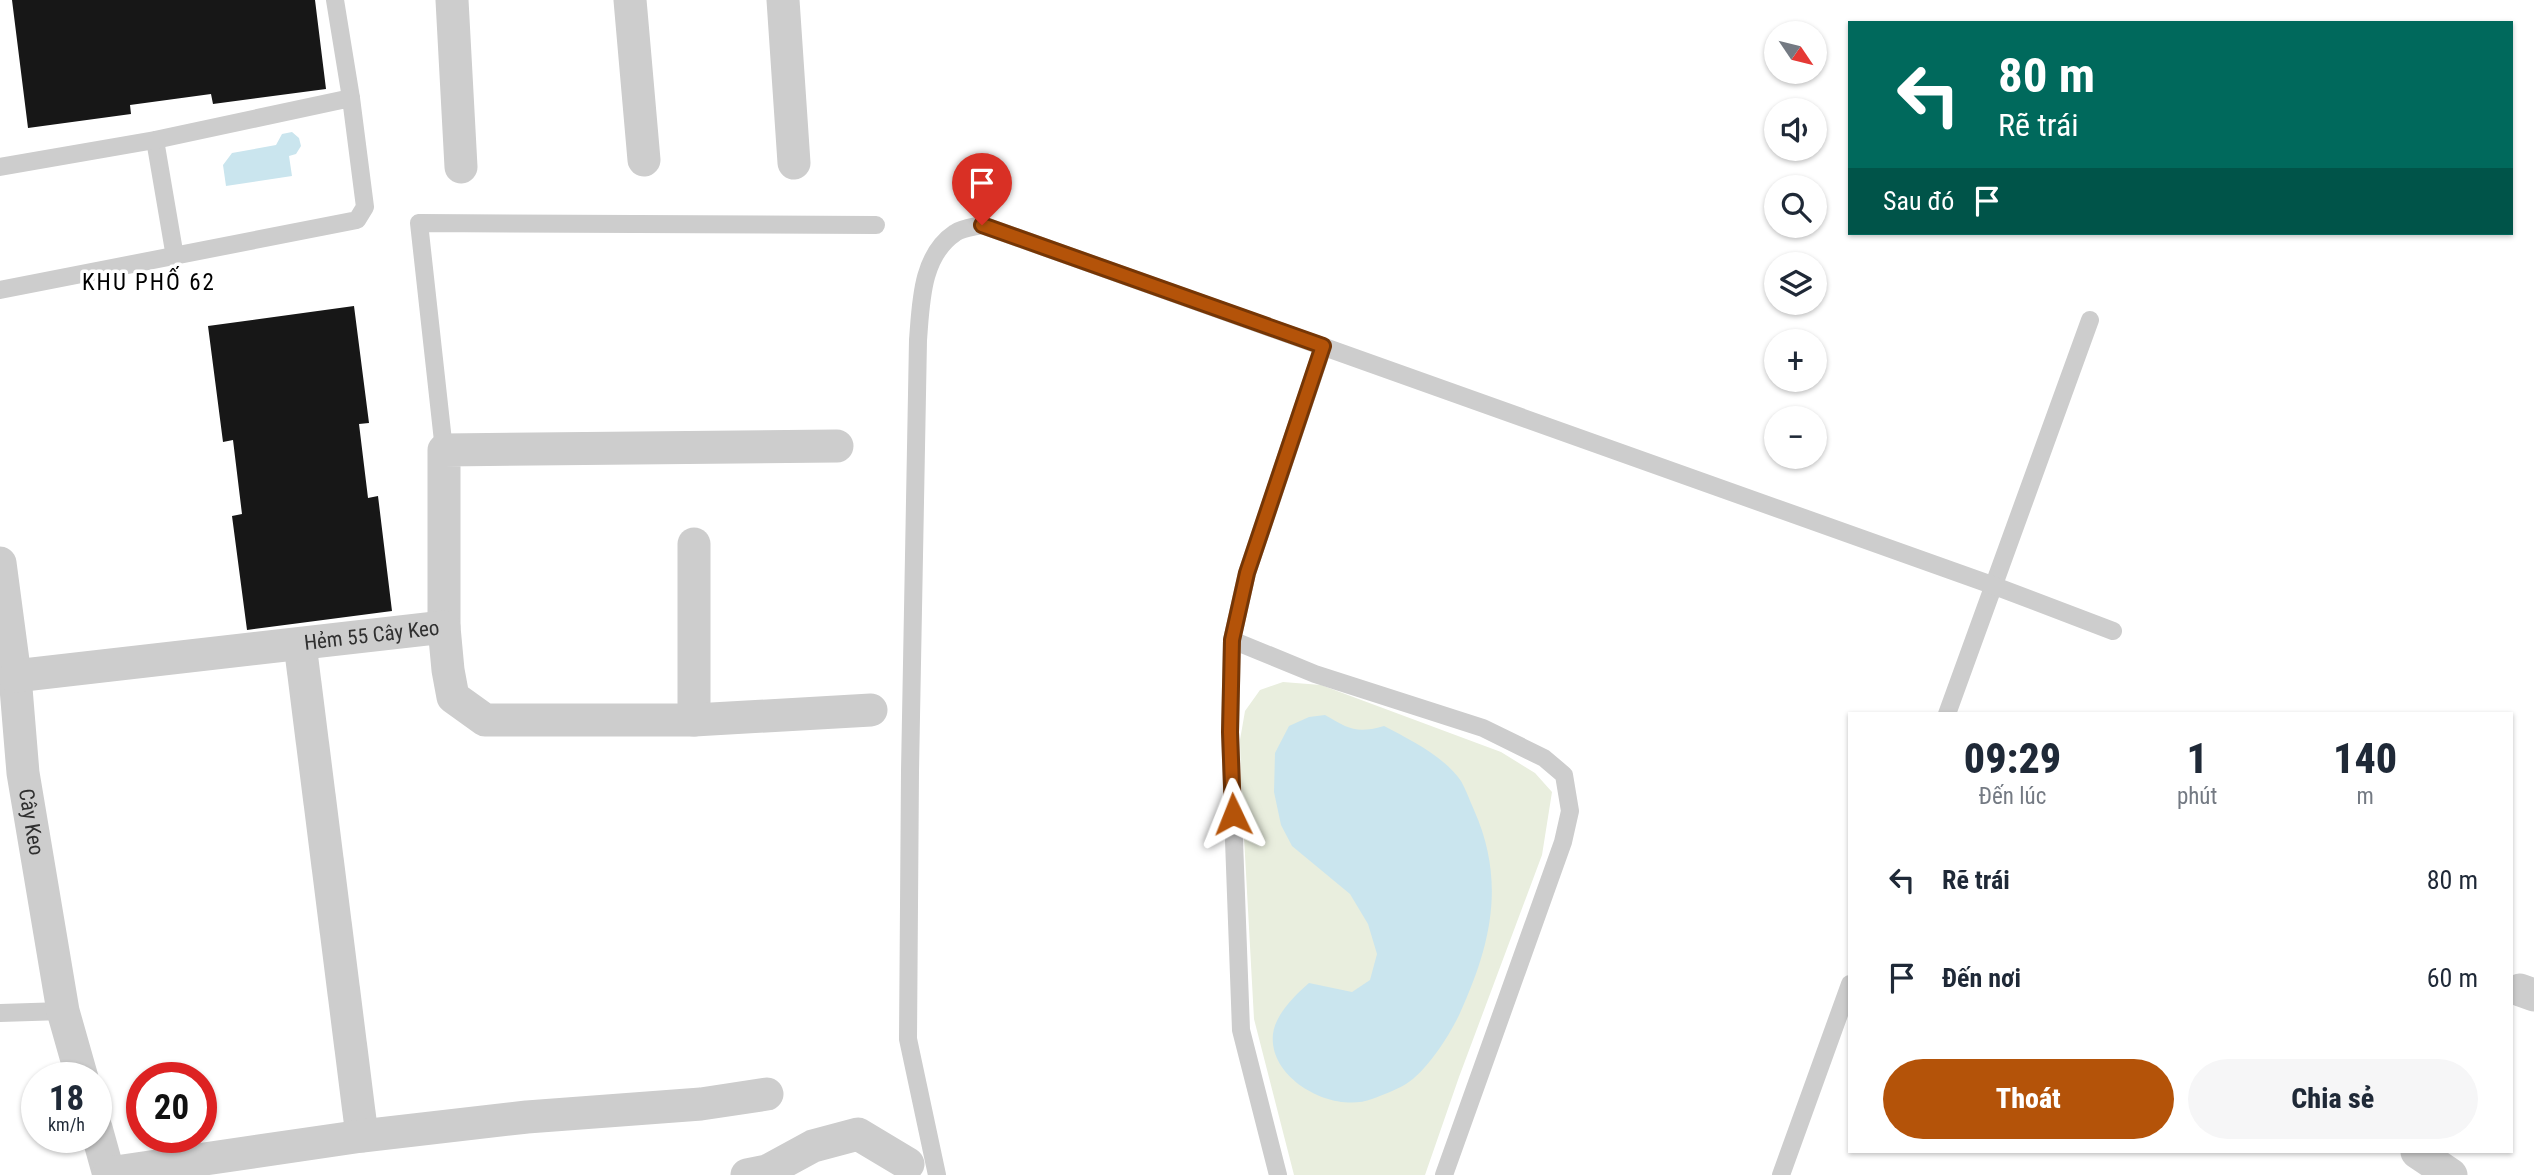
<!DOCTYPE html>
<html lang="vi">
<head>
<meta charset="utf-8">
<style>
  :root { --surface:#fff; --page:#f6f6f7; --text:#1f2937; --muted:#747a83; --accent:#b45309 }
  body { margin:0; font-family:"Roboto Condensed",sans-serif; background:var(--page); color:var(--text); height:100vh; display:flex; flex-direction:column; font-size:26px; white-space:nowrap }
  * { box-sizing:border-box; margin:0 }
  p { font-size:23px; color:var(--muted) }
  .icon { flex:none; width:38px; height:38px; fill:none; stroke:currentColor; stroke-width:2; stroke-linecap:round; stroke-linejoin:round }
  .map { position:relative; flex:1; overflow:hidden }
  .sheet { position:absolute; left:1848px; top:712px; width:665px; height:441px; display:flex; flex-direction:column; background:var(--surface); border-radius:0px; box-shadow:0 2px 5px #0004 }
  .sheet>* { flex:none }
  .guide { position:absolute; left:1848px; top:21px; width:665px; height:214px; border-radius:0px; box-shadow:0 2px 5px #0004; background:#00695c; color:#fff; overflow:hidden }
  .needle { width:46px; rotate:125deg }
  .fabs { position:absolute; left:1764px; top:21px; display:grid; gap:14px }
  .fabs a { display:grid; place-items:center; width:63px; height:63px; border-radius:50%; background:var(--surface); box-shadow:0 2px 5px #0004; font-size:35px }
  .speed { position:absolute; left:21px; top:1062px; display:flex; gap:14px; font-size:35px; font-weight:700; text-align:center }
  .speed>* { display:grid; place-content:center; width:91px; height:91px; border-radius:50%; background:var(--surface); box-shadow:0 2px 5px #0004; line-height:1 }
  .speed small { font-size:18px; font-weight:400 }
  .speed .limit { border:10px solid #d22; background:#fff; color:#111 }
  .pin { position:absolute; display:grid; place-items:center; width:60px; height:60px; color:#fff; margin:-72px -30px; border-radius:50% 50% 50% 0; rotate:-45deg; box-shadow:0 0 7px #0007 }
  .pin .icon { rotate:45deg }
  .me { position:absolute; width:77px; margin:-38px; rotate:358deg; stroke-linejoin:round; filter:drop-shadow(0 0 5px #0008) }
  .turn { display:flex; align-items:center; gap:24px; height:147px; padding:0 35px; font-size:32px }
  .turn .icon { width:91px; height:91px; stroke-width:2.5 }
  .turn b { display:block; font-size:49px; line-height:60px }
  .then { display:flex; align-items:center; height:66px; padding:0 35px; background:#0003; gap:14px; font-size:26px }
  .eta { display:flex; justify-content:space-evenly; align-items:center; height:119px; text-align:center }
  .eta b { font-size:42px; font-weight:800; line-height:49px }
  .primary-button { display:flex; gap:14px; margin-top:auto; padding:14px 35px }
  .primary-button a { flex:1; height:80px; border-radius:42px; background:var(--accent); color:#fff; font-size:28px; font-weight:800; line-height:80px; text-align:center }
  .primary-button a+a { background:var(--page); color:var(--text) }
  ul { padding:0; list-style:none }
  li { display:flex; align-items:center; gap:21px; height:98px; padding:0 35px }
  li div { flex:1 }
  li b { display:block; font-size:26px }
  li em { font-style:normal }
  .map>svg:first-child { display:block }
  .green { fill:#e9eede }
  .water { fill:#cae5ee }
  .building { fill:#171717 }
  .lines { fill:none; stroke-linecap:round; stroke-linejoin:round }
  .service { stroke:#cdcdcd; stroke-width:18 }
  .minor { stroke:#cdcdcd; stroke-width:33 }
  .route-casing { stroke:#753606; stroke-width:18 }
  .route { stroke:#b45309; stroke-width:12 }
  .labels { text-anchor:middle; stroke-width:7; stroke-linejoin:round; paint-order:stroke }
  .street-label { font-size:21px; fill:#303030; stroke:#fff }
  .neighbourhood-label { font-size:23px; letter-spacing:2px; fill:#000; stroke:#fff }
</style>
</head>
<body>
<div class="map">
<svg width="2534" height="1175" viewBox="0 0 2534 1175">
  <rect width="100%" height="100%" fill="#fff"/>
  <polygon class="green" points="1283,682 1321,685 1501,752 1535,773 1552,792 1542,855 1459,1077 1425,1175 1294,1175 1254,1019 1241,782 1240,740 1245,711 1260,690"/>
  <g class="water">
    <polygon points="292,132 299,138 301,146 296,154 289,156 292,176 226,186 223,165 232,153 276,145 282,134"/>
    <path d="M1325 715C1349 729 1356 734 1384 726 1409 739 1445 757 1461 781 1466 790 1470 801 1474 810 1506 882 1491 945 1460 1013 1450 1035 1426 1072 1406 1084 1396 1090 1383 1095 1372 1099 1333 1114 1268 1079 1273 1034 1275 1015 1295 995 1309 983L1352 992 1370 980 1377 954 1368 924 1350 894 1292 846 1281 825 1274 792 1275 753 1289 726 1309 717Z"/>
  </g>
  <g class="building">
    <polygon points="12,0 315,0 326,89 213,104 211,94 130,105 131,114 28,128"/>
    <polygon points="354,306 369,423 359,424 368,498 378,496 392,611 247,630 232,516 242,514 233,440 223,442 208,326"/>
  </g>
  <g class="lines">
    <g class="service">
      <polyline points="335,0 351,98"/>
      <polyline points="155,140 175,257"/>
      <polyline points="0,167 155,140 351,98 365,207 357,220 0,290"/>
      <polyline points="444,450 419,223 876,225"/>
      <polyline points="1232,640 1315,674 1483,728 1544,758 1564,775 1570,811 1563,842 1444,1175"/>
      <polyline points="1947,714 2090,320"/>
      <polyline points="0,1013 63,1011"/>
      <path d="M937 1175 908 1039 910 771 918 340C921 303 921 256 955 233 962 228 974 227 982 225L1992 585 2113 631"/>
      <polyline points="1278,1175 1241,1030 1230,732 1232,640 1247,573 1323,347"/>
      <polyline points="1781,1175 1850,984"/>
    </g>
    <g class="minor">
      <polyline points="452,0 461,167"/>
      <polyline points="630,0 644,160"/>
      <polyline points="783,0 794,163"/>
      <polyline points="694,544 694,720"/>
      <path id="s1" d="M0 563 15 676 23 773 63 1011 82 1078"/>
      <polyline points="444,627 444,450 837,446"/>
      <polyline points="300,644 362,1136"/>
      <path id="s2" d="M15 676 444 627 448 670 453 697 485 720H694L871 710"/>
      <polyline points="2520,990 2534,995"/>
      <polyline points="96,1128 109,1175"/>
      <polyline points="2417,1152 2451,1175"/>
      <polyline points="109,1173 362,1136 527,1117 701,1104 767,1094"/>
      <polyline points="747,1175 767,1171 813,1146 858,1134 908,1164"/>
    </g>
  </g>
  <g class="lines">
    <defs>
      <polyline id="route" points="982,225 1323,346 1247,573 1232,640 1230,732 1233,814"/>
    </defs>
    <use href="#route" class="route-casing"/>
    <use href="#route" class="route"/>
  </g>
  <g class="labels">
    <g class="street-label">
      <text dy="7" stroke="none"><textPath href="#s2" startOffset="359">Hẻm 55 Cây Keo</textPath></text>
      <text dy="7" stroke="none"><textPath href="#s1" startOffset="261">Cây Keo</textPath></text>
    </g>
    <g class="neighbourhood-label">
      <text x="149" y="290">KHU PHỐ 62</text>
    </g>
  </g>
</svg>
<div class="fabs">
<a><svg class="needle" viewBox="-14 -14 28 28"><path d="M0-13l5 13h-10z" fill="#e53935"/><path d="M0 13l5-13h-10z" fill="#747a83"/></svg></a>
<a><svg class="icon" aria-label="sound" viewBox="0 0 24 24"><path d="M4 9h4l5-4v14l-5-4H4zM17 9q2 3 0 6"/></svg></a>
<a><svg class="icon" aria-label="search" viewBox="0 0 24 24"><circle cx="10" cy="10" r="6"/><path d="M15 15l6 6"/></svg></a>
<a><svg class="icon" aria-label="layers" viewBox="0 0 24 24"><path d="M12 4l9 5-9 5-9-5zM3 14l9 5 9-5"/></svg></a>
<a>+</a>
<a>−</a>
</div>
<div class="speed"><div>18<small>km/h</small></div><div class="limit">20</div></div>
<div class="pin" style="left:982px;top:225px;background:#d93025"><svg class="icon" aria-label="arrive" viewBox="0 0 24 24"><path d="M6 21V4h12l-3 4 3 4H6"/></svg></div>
<svg class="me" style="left:1233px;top:814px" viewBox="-20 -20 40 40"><path d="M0-17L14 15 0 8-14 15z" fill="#b45309" stroke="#fff" stroke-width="4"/></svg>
<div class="guide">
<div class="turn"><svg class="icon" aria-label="left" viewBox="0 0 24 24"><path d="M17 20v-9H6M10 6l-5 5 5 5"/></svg><div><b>80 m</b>Rẽ trái</div></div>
<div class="then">Sau đó<svg class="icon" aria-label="arrive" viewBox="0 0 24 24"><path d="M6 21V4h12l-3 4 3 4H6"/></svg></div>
</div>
<section class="sheet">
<div class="eta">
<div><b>09:29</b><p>Đến lúc</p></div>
<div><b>1</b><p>phút</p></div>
<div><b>140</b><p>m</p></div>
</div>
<ul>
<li><svg class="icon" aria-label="left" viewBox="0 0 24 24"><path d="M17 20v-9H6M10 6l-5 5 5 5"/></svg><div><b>Rẽ trái</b></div><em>80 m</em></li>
<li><svg class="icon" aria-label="arrive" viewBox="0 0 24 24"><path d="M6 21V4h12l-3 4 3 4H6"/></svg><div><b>Đến nơi</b></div><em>60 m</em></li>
</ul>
<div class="primary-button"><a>Thoát</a><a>Chia sẻ</a></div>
</section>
</div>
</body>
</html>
